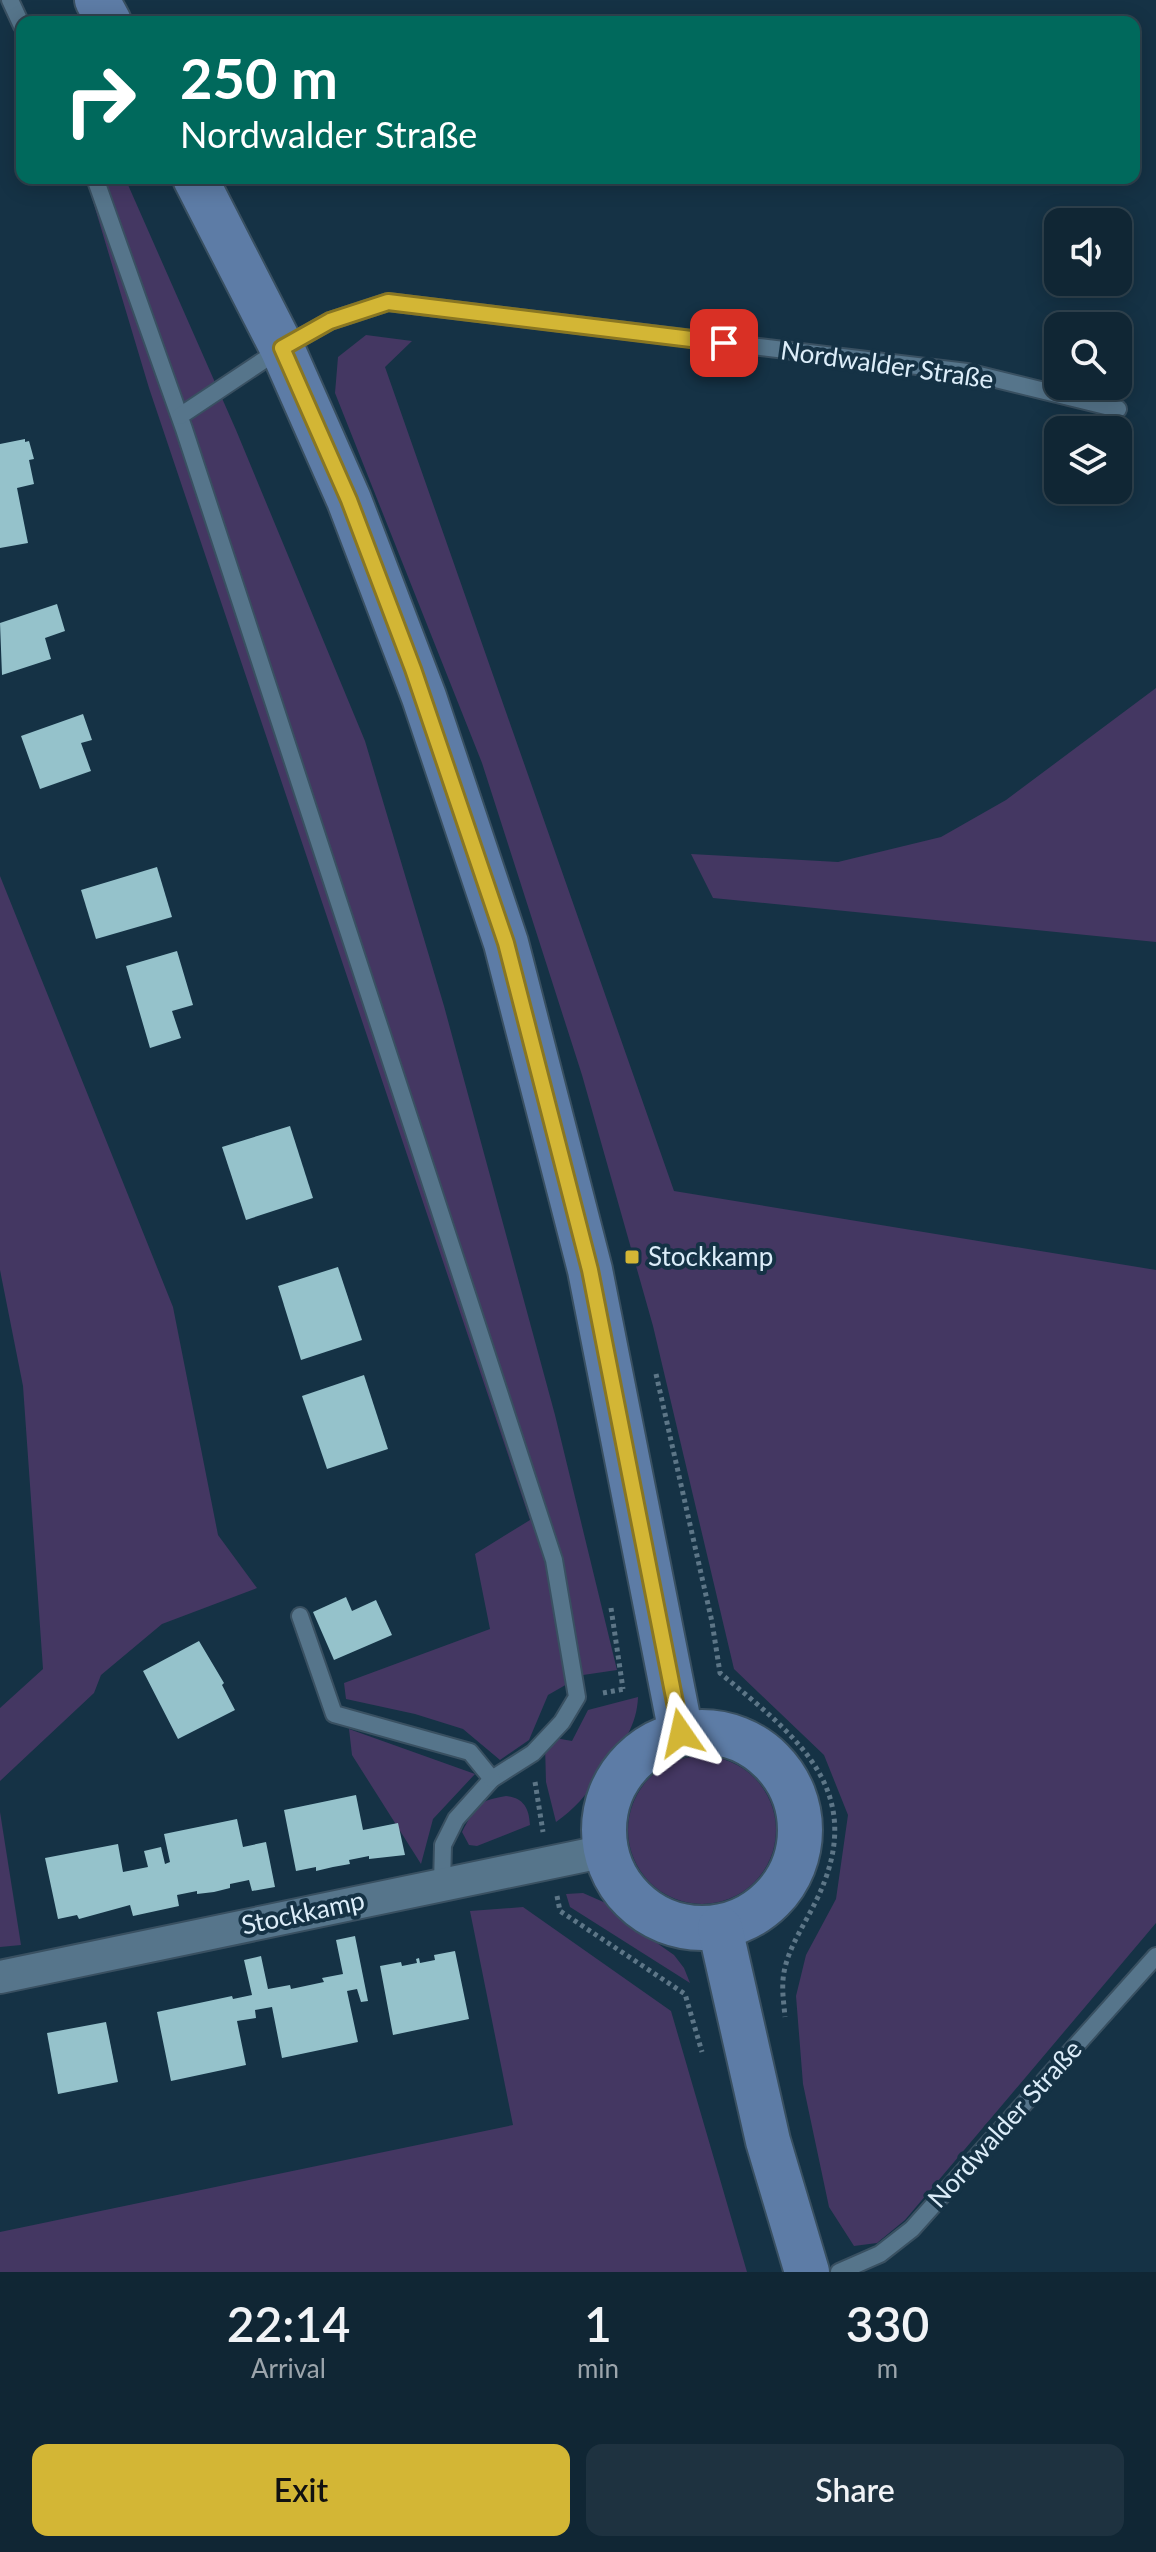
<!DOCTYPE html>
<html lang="en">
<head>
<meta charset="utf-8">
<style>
  :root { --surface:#102634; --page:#1e3240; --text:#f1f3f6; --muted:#9ca5ac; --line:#30434f; --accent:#d3b635 }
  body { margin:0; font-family:Lato,sans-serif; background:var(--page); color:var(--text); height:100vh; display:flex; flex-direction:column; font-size:30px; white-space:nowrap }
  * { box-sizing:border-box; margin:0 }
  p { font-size:26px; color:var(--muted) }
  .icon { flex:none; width:44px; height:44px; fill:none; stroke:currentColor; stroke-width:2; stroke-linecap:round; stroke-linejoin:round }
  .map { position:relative; height:2272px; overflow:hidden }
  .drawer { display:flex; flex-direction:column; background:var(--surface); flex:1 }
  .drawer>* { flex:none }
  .hud { position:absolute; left:16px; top:16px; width:1124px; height:168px; border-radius:16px; box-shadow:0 4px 20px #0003,0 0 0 2px var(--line); background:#00695c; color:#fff; overflow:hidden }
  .tools { position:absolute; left:1044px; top:208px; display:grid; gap:16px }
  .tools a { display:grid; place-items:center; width:88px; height:88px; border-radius:16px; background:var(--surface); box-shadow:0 4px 20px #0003,0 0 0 2px var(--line); font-size:40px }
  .pin { position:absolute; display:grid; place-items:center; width:68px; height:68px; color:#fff; margin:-34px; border-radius:16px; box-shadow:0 4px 12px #0006 }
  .me { position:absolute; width:88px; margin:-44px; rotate:349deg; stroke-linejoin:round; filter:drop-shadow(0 0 6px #0008) }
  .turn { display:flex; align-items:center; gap:28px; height:168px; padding:0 32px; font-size:36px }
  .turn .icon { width:104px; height:104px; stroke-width:2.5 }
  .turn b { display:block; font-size:56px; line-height:68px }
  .eta { display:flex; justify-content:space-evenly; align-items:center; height:136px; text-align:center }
  .eta b { font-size:48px; font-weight:600; line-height:56px }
  .cta { display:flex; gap:16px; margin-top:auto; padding:16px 32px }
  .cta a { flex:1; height:92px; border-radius:16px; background:var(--accent); color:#111; font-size:32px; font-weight:600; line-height:92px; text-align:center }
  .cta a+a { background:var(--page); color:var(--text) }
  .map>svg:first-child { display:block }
  .green { fill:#443762 }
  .building { fill:#95c2cb }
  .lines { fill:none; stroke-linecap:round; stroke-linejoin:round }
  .lane-casing { stroke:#395061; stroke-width:20 }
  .street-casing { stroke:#395061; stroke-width:36 }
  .secondary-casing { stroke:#395061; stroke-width:48 }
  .path { stroke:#5d7687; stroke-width:5; stroke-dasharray:4 4; stroke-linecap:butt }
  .lane { stroke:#56758b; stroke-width:16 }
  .street { stroke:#56758b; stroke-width:32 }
  .secondary { stroke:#5d7ca6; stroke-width:44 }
  .route-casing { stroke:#897622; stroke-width:20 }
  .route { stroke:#d3b635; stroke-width:14 }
  .poi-dot { fill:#d3b635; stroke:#153245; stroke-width:3 }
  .labels { text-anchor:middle; stroke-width:8; stroke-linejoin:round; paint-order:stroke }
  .street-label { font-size:26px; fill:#dcedf9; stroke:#153245 }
  .poi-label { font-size:26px; fill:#dcedf9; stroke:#153245; text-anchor:start }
</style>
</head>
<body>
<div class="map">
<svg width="1156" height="2272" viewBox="0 0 1156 2272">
  <rect width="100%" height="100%" fill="#153245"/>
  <g class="green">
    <polygon points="86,178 125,178 236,430 365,741 444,1006 555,1415 617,1670 583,1675 548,1695 529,1740 500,1760 463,1729 415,1714 346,1699 344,1683 490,1629 475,1554 530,1520 149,388"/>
    <polygon points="366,335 412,341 385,367 674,1191 1156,1270 1156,1923 905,2220 877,2243 854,2246 829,2207 803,2084 796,1996 806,1955 836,1899 848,1815 824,1755 734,1669 653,1326 582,1075 482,763 335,393 338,357"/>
    <polygon points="1156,688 1156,942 713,898 691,854 838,862 941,837 1006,800"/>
    <polygon points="0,876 173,1307 218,1535 257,1588 162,1624 101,1675 94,1693 0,1781 0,1708 43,1669 23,1386 0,1270"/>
    <path d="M638 1697C637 1725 623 1744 607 1766 591 1788 579 1806 556 1822L546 1782 545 1745 555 1738 572 1741 588 1710Z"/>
    <polygon points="349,1729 475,1774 433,1819 421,1864 352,1755"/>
    <circle cx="702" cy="1830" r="74"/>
    <path d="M506 1796C523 1798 529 1807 530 1825L477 1846 469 1845 462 1832C476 1806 476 1801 506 1796Z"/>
    <polygon points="0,1812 21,1945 0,1947"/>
    <polygon points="583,1893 608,1904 634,1927 674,1955 684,1968 690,1983 570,1907 566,1894"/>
    <polygon points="523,1907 671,2011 747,2272 0,2272 0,2232 513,2125 470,1911"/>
  </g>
  <g class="building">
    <polygon points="25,439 25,442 29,441 34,459 29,460 34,484 17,488 28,543 0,548 0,444"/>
    <polygon points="57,604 65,631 45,638 51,659 2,675 0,623"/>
    <polygon points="83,714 92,740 81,743 91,771 40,789 21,736"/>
    <polygon points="157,867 172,917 96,939 81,890"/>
    <polygon points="177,951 193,1005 172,1011 181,1038 150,1048 126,966"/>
    <polygon points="290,1126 313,1198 246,1220 222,1147"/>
    <polygon points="338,1267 362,1340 301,1360 278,1286"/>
    <polygon points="364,1375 388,1449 327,1469 302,1396"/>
    <polygon points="346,1597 352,1611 376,1600 392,1635 334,1660 313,1612"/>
    <polygon points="199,1641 224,1683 222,1685 235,1710 178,1739 143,1671"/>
    <polygon points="356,1795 363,1830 398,1823 405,1855 369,1859 369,1856 349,1860 350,1864 333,1867 316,1871 316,1867 296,1871 284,1810"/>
    <polygon points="237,1819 243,1847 266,1842 275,1887 252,1891 249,1880 230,1884 230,1888 214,1892 197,1894 197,1891 177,1895 179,1906 133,1916 130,1905 79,1919 77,1915 58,1919 45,1858 118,1844 123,1872 148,1867 144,1851 161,1847 165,1864 170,1862 164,1834"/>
    <polygon points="355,1936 368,2001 361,2002 357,1989 347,1991 358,2042 282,2058 272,2007 255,2010 256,2018 237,2021 246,2065 171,2081 157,2012 232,1996 233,1999 252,1995 244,1960 261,1956 268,1989 290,1985 291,1989 324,1982 322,1978 343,1974 336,1940"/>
    <polygon points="455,1951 469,2019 393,2035 380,1966 401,1962 402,1966 417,1963 416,1959 419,1958 420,1963 435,1960 434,1955"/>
    <polygon points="106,2022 118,2082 58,2094 47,2033"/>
  </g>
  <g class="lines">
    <defs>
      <g id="lane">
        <polyline points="10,0 22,26"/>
        <polyline points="95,178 184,429 554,1560 577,1697 562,1722 533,1753 492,1779 456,1819 443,1845 442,1884"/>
        <polyline points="180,416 282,348 330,321 388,302 967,372 1118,409"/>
        <polyline points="300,1616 334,1714 470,1752 492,1779"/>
        <polyline points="839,2272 880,2254 912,2229 1156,1956"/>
      </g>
      <polyline id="street" points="0,1977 606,1851"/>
      <g id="secondary">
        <polyline points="97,0 109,22"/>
        <polyline points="195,178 282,348 349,500 424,697 506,943 590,1270 681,1733"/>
        <circle cx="702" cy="1830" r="98"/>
        <polyline points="720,1928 768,2141 807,2272"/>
      </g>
    </defs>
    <use href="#lane" class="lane-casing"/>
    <use href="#street" class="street-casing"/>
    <use href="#secondary" class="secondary-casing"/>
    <g class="path">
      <path d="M656 1374 712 1622 720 1673C798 1738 870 1791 816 1901 804 1926 785 1952 783 1980 782 1992 784 2005 785 2017"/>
      <polyline points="611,1608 623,1689"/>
      <polyline points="603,1693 624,1689"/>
      <polyline points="535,1782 543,1832"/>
      <polyline points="557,1896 560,1911 685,1994 702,2052"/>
    </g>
    <use href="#lane" class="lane"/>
    <use href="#street" class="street"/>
    <use href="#secondary" class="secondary"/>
  </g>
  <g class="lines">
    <defs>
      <polyline id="route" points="681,1733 590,1270 506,943 413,669 349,500 282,348 330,321 388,302 724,343"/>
    </defs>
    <use href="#route" class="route-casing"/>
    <use href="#route" class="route"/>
  </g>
  <rect class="poi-dot" x="624" y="1249" width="16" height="16" rx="4"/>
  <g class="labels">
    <g class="street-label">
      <text transform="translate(887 365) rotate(8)" y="9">Nordwalder Straße</text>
      <text transform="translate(303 1913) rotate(-12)" y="9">Stockkamp</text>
      <text transform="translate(1005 2124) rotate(-48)" y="9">Nordwalder Straße</text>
    </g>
    <g class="poi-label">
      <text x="648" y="1266">Stockkamp</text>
    </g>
  </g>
</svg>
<div class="tools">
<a><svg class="icon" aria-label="sound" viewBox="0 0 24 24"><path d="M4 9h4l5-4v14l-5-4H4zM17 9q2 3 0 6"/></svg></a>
<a><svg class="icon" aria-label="search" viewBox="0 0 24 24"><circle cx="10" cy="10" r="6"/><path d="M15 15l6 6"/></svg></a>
<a><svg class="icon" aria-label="layers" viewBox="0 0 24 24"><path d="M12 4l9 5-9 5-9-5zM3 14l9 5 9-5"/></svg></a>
</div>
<div class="pin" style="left:724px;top:343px;background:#d93025"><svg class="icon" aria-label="arrive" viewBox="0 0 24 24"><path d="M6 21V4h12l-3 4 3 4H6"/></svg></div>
<svg class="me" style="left:681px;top:1733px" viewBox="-20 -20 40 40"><path d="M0-17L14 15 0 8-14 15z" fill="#d3b635" stroke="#fff" stroke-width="4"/></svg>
<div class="hud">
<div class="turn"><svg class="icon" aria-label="right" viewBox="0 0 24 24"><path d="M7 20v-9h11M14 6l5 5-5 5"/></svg><div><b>250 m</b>Nordwalder Straße</div></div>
</div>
</div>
<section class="drawer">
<div class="eta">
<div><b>22:14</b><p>Arrival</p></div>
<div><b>1</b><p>min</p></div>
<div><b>330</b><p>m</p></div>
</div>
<div class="cta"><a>Exit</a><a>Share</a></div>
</section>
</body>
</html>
